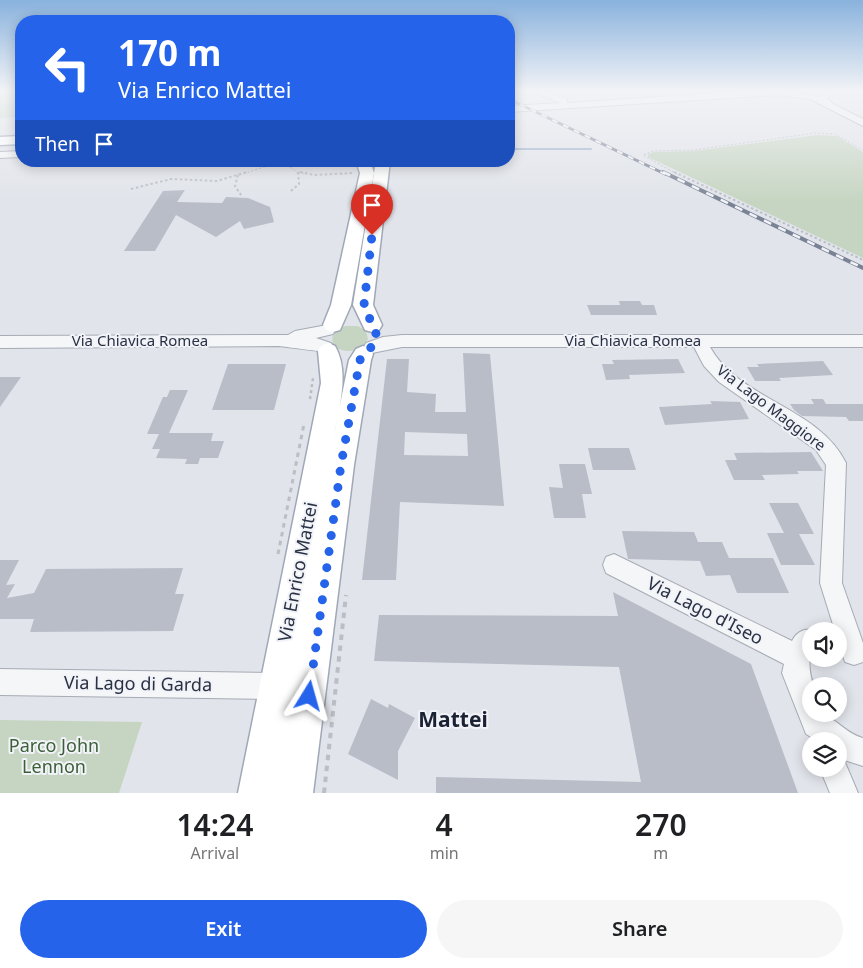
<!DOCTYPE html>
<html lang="en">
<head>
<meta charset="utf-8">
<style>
  :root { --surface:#fff; --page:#f6f6f6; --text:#202124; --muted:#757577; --accent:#2563eb }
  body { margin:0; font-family:"Noto Sans",sans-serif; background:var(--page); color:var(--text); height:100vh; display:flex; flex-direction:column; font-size:19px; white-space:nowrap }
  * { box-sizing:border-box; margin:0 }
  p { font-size:16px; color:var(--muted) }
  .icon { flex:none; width:28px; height:28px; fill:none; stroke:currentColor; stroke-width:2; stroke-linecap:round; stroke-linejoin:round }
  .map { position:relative; height:793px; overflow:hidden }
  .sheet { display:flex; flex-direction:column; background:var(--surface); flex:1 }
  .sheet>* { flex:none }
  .banner { position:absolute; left:15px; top:15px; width:500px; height:152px; border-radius:20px; box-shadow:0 2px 12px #0003; background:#2563eb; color:#fff; overflow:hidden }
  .fabs { position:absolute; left:802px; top:622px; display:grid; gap:10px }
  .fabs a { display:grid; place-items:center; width:45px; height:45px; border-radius:50%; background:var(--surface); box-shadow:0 2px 12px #0003; font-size:25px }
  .pin { position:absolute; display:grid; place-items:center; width:42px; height:42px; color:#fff; margin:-51px -21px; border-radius:50% 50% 50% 0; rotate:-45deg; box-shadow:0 0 5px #0007 }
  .pin .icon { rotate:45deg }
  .me { position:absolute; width:55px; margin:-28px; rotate:8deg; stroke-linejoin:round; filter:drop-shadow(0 0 4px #0008) }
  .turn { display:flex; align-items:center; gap:18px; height:105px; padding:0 20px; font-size:22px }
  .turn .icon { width:65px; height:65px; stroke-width:2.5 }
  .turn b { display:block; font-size:35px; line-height:42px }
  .then { display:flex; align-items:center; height:48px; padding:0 20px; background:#0003; gap:10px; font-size:19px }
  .eta { display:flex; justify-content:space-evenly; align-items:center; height:85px; text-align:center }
  .eta b { font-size:30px; font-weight:600; line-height:35px }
  .action { display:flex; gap:10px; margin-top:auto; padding:10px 20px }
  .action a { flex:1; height:58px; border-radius:30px; background:var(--accent); color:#fff; font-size:20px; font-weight:600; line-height:58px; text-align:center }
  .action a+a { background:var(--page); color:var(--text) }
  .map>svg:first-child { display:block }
  .green { fill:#c6d5c2 }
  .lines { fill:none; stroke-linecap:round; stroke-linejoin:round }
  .stream { stroke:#9bb0cc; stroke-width:2 }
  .building { fill:#b8bdc8; fill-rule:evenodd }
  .minor-casing { stroke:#a6abb5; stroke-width:2 }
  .major-casing { stroke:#a0a8b7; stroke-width:3 }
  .path-far4 { stroke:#bbbfc5; stroke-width:1; stroke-dasharray:2 2; stroke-linecap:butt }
  .path-far3 { stroke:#bbbfc5; stroke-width:2; stroke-dasharray:2.5 2.5; stroke-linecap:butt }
  .path-far2 { stroke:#bbbfc5; stroke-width:2.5; stroke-dasharray:3 3; stroke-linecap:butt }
  .path-far1 { stroke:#bbbfc5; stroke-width:3; stroke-dasharray:4.5 4.5; stroke-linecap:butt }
  .path { stroke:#bbbfc5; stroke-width:4; stroke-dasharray:5.5 5.5; stroke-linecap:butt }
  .minor { fill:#f4f6f8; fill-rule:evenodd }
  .major { fill:#fff; fill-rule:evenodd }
  .rail-far1-casing { stroke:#7a8395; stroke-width:3 }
  .rail-casing { stroke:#7a8395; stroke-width:4 }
  .rail-far1 { stroke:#f1f3f8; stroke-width:2; stroke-dasharray:6; stroke-linecap:butt }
  .rail { stroke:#f1f3f8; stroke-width:2.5; stroke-dasharray:8; stroke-linecap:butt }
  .route { stroke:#2563eb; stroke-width:9; stroke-dasharray:0 16.2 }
  .labels { text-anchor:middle; stroke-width:4; stroke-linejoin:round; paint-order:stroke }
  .street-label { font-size:15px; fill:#293143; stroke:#f1f3f8 }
  .near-street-label { font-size:18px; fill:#293143; stroke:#f1f3f8 }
  .near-park-label { font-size:18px; fill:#3b5f36; stroke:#f1f3f8 }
  .near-quarter-label { font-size:21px; font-weight:bold; fill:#1b2234; stroke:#f1f3f8 }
</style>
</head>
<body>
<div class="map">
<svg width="863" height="793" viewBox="0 0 863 793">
  <rect width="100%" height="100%" fill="#e1e4ea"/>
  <g class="green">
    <polygon points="13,91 21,91 21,117 0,118 0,97"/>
    <polygon points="818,135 837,136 863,152 863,258 648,157 648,154 654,152 694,151"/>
    <path d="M346 326H358L366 331 368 339C362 352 346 354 335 347 328 336 336 329 346 326Z"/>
    <polygon points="0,720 142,722 119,793 0,793"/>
  </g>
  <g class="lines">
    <polyline class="stream" points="509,149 591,149"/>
  </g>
  <g class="building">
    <polygon points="185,190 177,202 222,203 226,197 248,198 270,207 274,222 244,229 240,221 216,237 176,215 155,251 124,251 163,191"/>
    <polygon points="619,301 640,301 642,305 654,305 657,315 591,315 587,305 620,305"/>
    <path d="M463 353 490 354 504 506 400 502 396 580H362L387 359H409L407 392 436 394 435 412H466ZM405 432 467 434 468 456 404 455Z"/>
    <polygon points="678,359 685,373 629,375 630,379 606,380 602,364 614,364 612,360"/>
    <polygon points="823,361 833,375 779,378 781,381 755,381 747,367 759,367 757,364"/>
    <polygon points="228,364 286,364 274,410 212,410"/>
    <polygon points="0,377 21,377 0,407"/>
    <polygon points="170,390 188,390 169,433 213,433 211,441 224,441 218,458 200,458 198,464 185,464 187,459 156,458 160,449 152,449 159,434 147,434 163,397 167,397"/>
    <polygon points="811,399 823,399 826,404 863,404 863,421 849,421 846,417 802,416 794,410 790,404 814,404"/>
    <polygon points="710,401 740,402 749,419 665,425 659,407 712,404"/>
    <polygon points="588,448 629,448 636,470 593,470"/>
    <polygon points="811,452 823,471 797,471 799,474 762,475 765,480 734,480 725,460 737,460 734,453"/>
    <polygon points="559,464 585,464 592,494 582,494 586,518 554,518 549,487 563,488"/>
    <polygon points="769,503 798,503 814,534 799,534 815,565 781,565 767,533 784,533"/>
    <polygon points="622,531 694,532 698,542 722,542 729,558 773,558 789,593 737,593 730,575 706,576 700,561 628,559"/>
    <polygon points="0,560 19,560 6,585 15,584 7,598 34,593 46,569 183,568 175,594 184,594 173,631 30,632 34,619 0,619"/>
    <polygon points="613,592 751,664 798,793 436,793 436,777 641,782 619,667 374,661 379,615 618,616"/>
    <polygon points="371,699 388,708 389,704 415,718 398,751 398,780 348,754"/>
  </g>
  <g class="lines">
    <defs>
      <g id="minor">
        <polygon points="0,91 7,91 0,96"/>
        <polygon points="530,91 543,91 567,99 567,103 749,91 798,91 797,93 819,97 824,91 836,91 827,98 833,104 863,119 863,126 810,99 777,95 509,112 509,106 561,103"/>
        <polygon points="21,151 21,157 0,158 0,152"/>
        <path d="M327 325 333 326 335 330 333 334 316 338 331 343 333 347 331 351C325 353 289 347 279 346L0 348V336L288 335 295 331Z"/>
        <path d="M402 335H863V347H710C739 400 819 407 846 463L842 583 863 643V662L854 665 845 662 839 644V631H835L820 583 826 465 816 450 719 382 704 366 694 347H402L372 353 366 351 364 347 366 343 383 337Z"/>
        <path d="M614 554 792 641C797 631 806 627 817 631H811C811 652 806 667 814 686H811V714C837 714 841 732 863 738V766L844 760 858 793H830L820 769H839V741H817L806 734 782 673 784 664 606 573 603 565 606 557Z"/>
        <polygon points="0,669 277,673 286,677 290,686 286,695 277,699 0,695"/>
      </g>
      <g id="major">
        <polygon points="21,136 21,144 0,145 0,137"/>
        <polygon points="356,161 370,161 374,173 351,305 340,330 333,332 326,330 323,325 331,305 360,173"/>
        <polygon points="376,161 390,161 373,305 382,325 379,330 372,332 365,330 353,305"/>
        <path d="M328 343 335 346C350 372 339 408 334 435L349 360 356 349 363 346 370 349 373 354 371 360 354 465 313 793H238L321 383 318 351 321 346Z"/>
      </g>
    </defs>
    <use href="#minor" class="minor-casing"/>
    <use href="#major" class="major-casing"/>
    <g class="path-far4">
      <polyline points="298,172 307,174"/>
      <path d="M244 174C260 168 286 157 298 174"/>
      <polyline points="341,174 353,173"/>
      <polyline points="677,174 643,155 653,151 693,150 816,133 835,134 863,150"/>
    </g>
    <g class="path-far3">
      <polyline points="300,172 314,175 353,173"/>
      <polyline points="674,172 863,260"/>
      <polyline points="238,175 235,186 241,195"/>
      <polyline points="131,189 171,179 217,181 247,172"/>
      <polyline points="291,191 299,184 298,172"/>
    </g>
    <polyline class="path-far2" points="310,399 313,378"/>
    <polyline class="path-far1" points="278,554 304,424"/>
    <polyline class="path" points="324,793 346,595"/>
    <use href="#minor" class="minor"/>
    <use href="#major" class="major"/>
    <defs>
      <polyline id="rail-far1" points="509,99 665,174"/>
      <polyline id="rail" points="663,172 863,268"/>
    </defs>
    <use href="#rail-far1" class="rail-far1-casing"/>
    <use href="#rail" class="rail-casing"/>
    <use href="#rail-far1" class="rail-far1"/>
    <use href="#rail" class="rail"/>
  </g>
  <linearGradient id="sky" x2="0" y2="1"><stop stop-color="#89b2dd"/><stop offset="0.45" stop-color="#f2f3f6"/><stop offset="1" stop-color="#f2f3f6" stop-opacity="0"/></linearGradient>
  <rect width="863" height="202" fill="url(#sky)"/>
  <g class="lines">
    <path class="route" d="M309 696 341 465 360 360C365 350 375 348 377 336L364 305 372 235"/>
  </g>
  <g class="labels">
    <g class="street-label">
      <text x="140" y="346">Via Chiavica Romea</text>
      <text x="633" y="346">Via Chiavica Romea</text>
      <text transform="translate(771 408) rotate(37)" y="5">Via Lago Maggiore</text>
    </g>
    <g class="near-street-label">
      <text transform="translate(298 572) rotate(-79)" y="6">Via Enrico Mattei</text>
      <text transform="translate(705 611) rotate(27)" y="6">Via Lago d'Iseo</text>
      <text transform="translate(138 684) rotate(1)" y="6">Via Lago di Garda</text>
    </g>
    <g class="near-park-label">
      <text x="54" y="752">Parco John<tspan x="54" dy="21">Lennon</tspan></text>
    </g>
    <g class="near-quarter-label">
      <text x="453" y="727">Mattei</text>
    </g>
  </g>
</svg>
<div class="fabs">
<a><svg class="icon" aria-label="sound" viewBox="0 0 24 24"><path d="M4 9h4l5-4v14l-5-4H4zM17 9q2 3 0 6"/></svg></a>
<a><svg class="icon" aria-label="search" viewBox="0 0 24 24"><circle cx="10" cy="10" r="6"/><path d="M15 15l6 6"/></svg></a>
<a><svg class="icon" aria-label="layers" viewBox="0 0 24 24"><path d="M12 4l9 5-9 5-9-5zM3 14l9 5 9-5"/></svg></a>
</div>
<div class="pin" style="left:372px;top:235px;background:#d93025"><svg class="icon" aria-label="arrive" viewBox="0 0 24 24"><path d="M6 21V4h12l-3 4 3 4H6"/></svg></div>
<svg class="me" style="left:309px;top:696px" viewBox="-20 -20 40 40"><path d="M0-17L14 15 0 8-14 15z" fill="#2563eb" stroke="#fff" stroke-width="4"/></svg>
<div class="banner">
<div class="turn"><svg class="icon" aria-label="left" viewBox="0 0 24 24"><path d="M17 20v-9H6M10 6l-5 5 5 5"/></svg><div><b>170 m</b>Via Enrico Mattei</div></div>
<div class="then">Then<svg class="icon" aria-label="arrive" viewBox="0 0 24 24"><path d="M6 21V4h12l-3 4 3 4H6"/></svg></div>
</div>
</div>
<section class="sheet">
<div class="eta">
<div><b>14:24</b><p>Arrival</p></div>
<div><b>4</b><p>min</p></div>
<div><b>270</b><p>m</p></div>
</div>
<div class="action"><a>Exit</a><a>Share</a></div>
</section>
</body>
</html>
